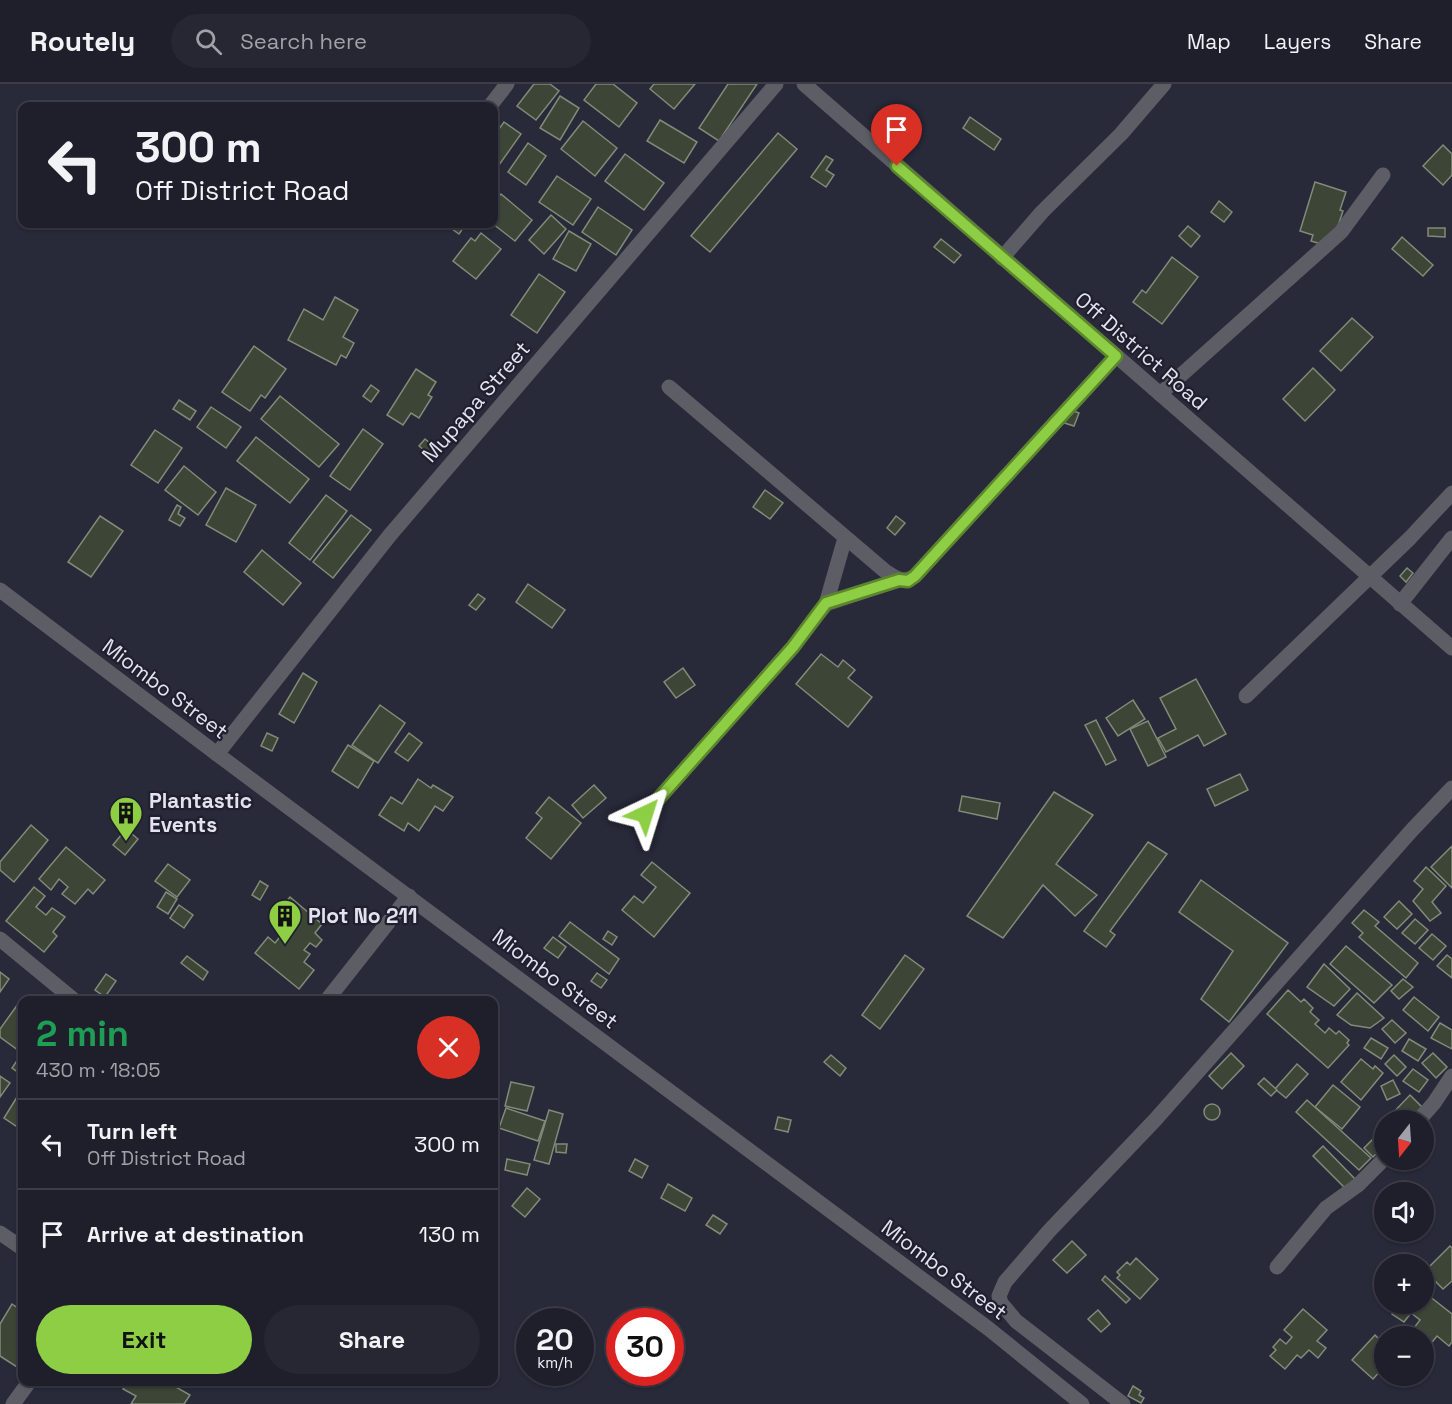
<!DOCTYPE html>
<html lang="en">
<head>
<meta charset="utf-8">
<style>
  :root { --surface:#1e1f2b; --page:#262733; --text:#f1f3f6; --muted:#a1a2a9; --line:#3c3d47; --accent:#8dce44 }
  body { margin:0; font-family:"Space Grotesk",sans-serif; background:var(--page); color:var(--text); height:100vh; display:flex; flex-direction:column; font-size:22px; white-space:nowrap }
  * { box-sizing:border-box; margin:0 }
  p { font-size:20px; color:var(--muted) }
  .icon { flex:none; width:33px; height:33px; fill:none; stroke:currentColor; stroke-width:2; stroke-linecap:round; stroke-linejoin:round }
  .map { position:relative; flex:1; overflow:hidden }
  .sheet { position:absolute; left:18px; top:912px; width:480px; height:390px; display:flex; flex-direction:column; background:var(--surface); border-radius:12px; box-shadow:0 2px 4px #0004,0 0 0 2px var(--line) }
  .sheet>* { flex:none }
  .top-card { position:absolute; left:18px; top:18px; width:480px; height:126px; border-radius:12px; box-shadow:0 2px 4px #0004,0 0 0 2px var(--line); background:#1e1f2b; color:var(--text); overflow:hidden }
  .needle { width:39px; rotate:197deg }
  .tools { position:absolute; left:1374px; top:1026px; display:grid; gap:12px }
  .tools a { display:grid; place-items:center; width:60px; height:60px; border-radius:50%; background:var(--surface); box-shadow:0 2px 4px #0004,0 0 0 2px var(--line); font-size:30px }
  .speed { position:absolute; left:516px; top:1224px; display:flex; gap:12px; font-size:30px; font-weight:700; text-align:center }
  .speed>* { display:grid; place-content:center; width:78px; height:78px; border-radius:50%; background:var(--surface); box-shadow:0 2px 4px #0004,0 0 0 2px var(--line); line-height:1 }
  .speed small { font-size:15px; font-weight:400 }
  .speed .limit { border:9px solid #d22; background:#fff; color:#111 }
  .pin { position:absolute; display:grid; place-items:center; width:51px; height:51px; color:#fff; margin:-62px -26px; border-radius:50% 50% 50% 0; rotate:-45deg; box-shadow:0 0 6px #0007 }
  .pin .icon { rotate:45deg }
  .me { position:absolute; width:66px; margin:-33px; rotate:41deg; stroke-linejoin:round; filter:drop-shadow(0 0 4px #0008) }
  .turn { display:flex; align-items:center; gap:21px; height:126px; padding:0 18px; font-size:27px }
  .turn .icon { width:78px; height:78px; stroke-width:2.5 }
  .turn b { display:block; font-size:42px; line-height:51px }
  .round { display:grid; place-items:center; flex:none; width:63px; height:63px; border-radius:32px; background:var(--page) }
  .summary { display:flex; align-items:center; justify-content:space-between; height:102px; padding:0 18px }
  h1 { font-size:36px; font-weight:700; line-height:45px; color:#1e9e55 }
  .primary-button { display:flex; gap:12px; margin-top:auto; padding:12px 18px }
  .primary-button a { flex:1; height:69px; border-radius:36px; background:var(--accent); color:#111; font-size:24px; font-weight:700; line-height:69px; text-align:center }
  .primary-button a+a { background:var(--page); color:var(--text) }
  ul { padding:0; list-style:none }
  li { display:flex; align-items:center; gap:18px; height:90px; padding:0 18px; border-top:2px solid var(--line) }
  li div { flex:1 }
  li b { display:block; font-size:22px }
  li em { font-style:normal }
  header { display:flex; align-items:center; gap:36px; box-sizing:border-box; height:84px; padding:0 30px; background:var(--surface); border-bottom:2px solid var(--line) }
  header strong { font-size:28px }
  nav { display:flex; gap:33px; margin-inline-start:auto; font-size:21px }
  .search { width:420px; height:54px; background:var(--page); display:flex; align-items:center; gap:15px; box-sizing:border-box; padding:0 21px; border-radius:33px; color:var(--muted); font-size:22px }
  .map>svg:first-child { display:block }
  .building { fill:#3d4536; stroke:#818b79; stroke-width:1.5 }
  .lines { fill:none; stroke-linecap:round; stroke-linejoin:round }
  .minor { stroke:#5d5d65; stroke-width:15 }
  .route-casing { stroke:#5c862c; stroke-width:15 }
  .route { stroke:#8dce44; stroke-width:10 }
  .labels { text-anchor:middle; stroke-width:4.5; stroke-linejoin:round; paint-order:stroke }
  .street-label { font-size:21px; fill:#e2e3ee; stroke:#1f1f2e }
  .poi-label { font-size:21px; font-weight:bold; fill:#e2e3ee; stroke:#1f1f2e; text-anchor:start }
</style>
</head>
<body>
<header>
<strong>Routely</strong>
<div class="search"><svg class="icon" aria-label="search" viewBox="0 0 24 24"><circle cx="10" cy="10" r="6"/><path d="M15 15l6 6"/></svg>Search here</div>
<nav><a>Map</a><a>Layers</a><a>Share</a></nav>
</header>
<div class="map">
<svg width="1452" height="1320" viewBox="0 0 1452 1320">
  <rect width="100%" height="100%" fill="#282939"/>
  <g class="building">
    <polygon points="534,0 550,0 559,7 536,36 517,22"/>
    <polygon points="596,0 613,0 637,19 619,43 584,16"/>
    <polygon points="654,0 695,0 674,25 650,5"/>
    <polygon points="728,0 757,0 719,57 699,44"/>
    <polygon points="560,12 579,24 560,56 540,44"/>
    <polygon points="970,33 1001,55 994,66 963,44"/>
    <polygon points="660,36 697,58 684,79 647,57"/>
    <polygon points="583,37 617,64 595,92 561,65"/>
    <polygon points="504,38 521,50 499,81 494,77 494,52"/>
    <polygon points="778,49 797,65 710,168 691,152"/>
    <polygon points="528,59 546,72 526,101 508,88"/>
    <polygon points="1443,61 1452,70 1452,91 1443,101 1423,82"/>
    <polygon points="625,70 664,99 644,126 605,97"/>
    <polygon points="826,72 833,76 826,86 834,91 826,103 811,93"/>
    <polygon points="557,92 591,115 573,141 539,118"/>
    <polygon points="1315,98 1346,108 1340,126 1343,127 1331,163 1311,157 1313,151 1300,147"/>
    <polygon points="501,110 532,136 515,157 493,140 494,118"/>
    <polygon points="1219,117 1232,128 1224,138 1211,128"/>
    <polygon points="598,123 632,146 616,171 582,148"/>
    <polygon points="551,131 566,145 544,170 529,156"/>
    <polygon points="445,140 466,140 459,150"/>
    <polygon points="1188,142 1200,152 1191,163 1179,152"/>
    <polygon points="1428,144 1445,144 1445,153 1428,152"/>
    <polygon points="569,147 591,160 576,187 553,175"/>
    <polygon points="481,149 501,165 476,195 453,177 471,154 475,157"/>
    <polygon points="1402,153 1433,181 1423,192 1392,165"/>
    <polygon points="941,155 961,171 954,179 934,163"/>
    <polygon points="1172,173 1198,193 1162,240 1133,218 1142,206 1146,209"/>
    <polygon points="539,190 565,208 537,249 511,231"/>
    <polygon points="335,213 358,226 343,253 354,259 346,274 341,271 336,281 288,256 304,225 323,236"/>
    <polygon points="1352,234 1373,253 1341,287 1320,267"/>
    <polygon points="254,262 286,285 265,314 261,311 250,327 222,308"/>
    <polygon points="1313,284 1335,306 1305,337 1283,315"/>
    <polygon points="416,285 436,298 428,311 432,313 419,334 411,329 403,341 387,331"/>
    <polygon points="371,301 379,307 371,318 363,312"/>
    <polygon points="280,312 339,360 319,383 261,335"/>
    <polygon points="179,316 196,327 190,336 173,325"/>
    <polygon points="211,323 241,343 226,364 197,343"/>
    <polygon points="1063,323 1079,329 1074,342 1058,337"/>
    <polygon points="363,345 383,360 350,406 330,392"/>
    <polygon points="155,346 182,364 158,399 131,381"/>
    <polygon points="256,353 309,395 290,419 237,377"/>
    <polygon points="425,355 440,367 434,374 419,362"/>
    <polygon points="184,382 216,408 198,431 165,406"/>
    <polygon points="226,404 256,421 236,458 206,441"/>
    <polygon points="765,406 783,419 770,435 753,423"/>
    <polygon points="326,411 347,427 310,476 289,459"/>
    <polygon points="177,421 181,423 178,430 185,434 180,442 169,436"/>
    <polygon points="351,431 371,446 333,494 313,478"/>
    <polygon points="100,432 123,447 91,493 68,478"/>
    <polygon points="896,432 905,439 895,451 887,444"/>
    <polygon points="262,466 301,499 283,521 244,488"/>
    <polygon points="1407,484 1413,489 1406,498 1400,492"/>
    <polygon points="528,500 565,526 552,544 516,518"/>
    <polygon points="478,510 485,515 476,526 469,521"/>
    <polygon points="821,570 838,583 843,576 855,586 848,594 872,613 848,643 796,600"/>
    <polygon points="683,584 695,601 676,614 664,598"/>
    <polygon points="303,589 317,598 294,639 279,630"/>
    <polygon points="1196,595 1226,650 1204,662 1198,651 1166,668 1158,654 1176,645 1160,614"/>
    <polygon points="1133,616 1145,635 1118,652 1106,634"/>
    <polygon points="380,621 405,639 378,679 352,661"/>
    <polygon points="1096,636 1116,676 1106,681 1085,641"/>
    <polygon points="1148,637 1166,673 1148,682 1130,645"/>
    <polygon points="267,649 278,654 272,667 261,662"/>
    <polygon points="409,649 422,659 408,677 395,668"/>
    <polygon points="348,661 374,677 358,704 332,687"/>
    <polygon points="1240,690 1248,706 1215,722 1207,705"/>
    <polygon points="418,695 431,704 433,701 453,713 443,727 435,722 419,747 408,739 404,747 379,731 391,713 402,720"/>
    <polygon points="594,701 606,714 583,734 572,721"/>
    <polygon points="1054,708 1093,731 1056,780 1097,811 1075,832 1043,801 1003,854 967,832"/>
    <polygon points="962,712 1000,719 997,735 959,727"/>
    <polygon points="549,713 581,739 551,775 526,754 542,734 536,729"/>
    <polygon points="31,741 48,756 14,798 0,786 0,778"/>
    <polygon points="126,745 138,755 125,771 113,761"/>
    <polygon points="1148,758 1167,770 1110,847 1115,851 1106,863 1084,847"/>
    <polygon points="1452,762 1452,804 1431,783"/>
    <polygon points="66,763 105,796 93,810 88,805 75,820 62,810 68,803 59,795 51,806 39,795"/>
    <polygon points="652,778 690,809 654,853 622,826 634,812 643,819 656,803 641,791"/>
    <polygon points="168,780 190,796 177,813 155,797"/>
    <polygon points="1426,783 1446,802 1432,818 1441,829 1430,837 1413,817 1423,805 1414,797"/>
    <polygon points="1201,796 1288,859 1229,938 1201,915 1233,867 1179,828"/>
    <polygon points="260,797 268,802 260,816 252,811"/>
    <polygon points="34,803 45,812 36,823 46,831 52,824 65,833 53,848 57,852 44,868 6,837"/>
    <polygon points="166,808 177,815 168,830 157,823"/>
    <polygon points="290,813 322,840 315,849 322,856 316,863 310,859 304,866 310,870 304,878 314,886 299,905 255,869 268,853 275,859 290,840 277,829"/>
    <polygon points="1399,817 1412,830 1397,845 1384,833"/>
    <polygon points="179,821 193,831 184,844 170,834"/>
    <polygon points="1364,826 1379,838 1375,842 1418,879 1406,894 1359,853 1363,849 1352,839"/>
    <polygon points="1415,835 1428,846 1415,860 1402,849"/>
    <polygon points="570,838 619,875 609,890 559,852"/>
    <polygon points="608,847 617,853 612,861 603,855"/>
    <polygon points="1432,850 1446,862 1433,876 1419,864"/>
    <polygon points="553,853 566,863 558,874 544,864"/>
    <polygon points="1346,862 1392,901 1374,919 1330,880"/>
    <polygon points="905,871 924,885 880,945 862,931"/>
    <polygon points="1447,871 1452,875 1452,894 1437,882"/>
    <polygon points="187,872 208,888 203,896 181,879"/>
    <polygon points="1324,880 1350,905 1334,922 1307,903"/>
    <polygon points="0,888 9,895 0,908"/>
    <polygon points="597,889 607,896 601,904 591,897"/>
    <polygon points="106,890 116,897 105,913 95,906"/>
    <polygon points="1403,895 1413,903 1399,915 1391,907"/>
    <polygon points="1288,906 1301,918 1304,915 1313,924 1310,928 1319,936 1315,940 1325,949 1329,944 1336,950 1339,947 1349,956 1347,959 1349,961 1328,984 1267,930"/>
    <polygon points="1357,909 1384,934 1370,944 1351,941 1337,931"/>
    <polygon points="1414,913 1439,933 1428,947 1403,926"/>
    <polygon points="21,916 22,917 22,969 0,953 0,945"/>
    <polygon points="1392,936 1406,949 1395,959 1382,945"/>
    <polygon points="1440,939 1452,946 1452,965 1431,954"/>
    <polygon points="1371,954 1388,964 1381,975 1364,964"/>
    <polygon points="1409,955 1426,965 1418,977 1402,967"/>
    <polygon points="1231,969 1244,982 1222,1005 1209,992"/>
    <polygon points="1433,969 1447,983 1436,994 1422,979"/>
    <polygon points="831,971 846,984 840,992 824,978"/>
    <polygon points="1394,971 1406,983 1397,992 1385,980"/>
    <polygon points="18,975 22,978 22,991 12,984"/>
    <polygon points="1361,975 1373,985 1375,982 1383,989 1361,1016 1341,998"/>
    <polygon points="1297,980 1308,990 1286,1014 1275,1005"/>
    <polygon points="1413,985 1428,996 1419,1008 1403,997"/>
    <polygon points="0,992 10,999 0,1013"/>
    <polygon points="1264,994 1277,1006 1271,1012 1258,1000"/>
    <polygon points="1393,996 1400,1010 1387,1016 1381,1002"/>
    <polygon points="511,998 534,1003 527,1027 505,1022"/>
    <polygon points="1333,1001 1360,1023 1342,1045 1315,1023"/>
    <polygon points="22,1005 22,1046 4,1034"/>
    <polygon points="1410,1011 1422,1023 1409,1036 1389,1036 1387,1035"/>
    <polygon points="1307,1016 1371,1074 1359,1086 1296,1028"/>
    <circle cx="1212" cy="1028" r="8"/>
    <polygon points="506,1024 545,1037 538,1057 499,1044"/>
    <polygon points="549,1026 563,1030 549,1080 534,1076"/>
    <polygon points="778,1033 791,1036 788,1048 775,1045"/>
    <polygon points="1384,1044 1384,1062 1373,1073 1364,1064"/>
    <polygon points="556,1060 567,1060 566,1069 556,1068"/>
    <polygon points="1323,1062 1355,1095 1345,1104 1313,1072"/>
    <polygon points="507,1075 530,1080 527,1091 505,1086"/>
    <polygon points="635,1075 648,1082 642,1094 629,1087"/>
    <polygon points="668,1100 692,1114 685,1127 661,1114"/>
    <polygon points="527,1104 540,1115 525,1133 512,1122"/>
    <polygon points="713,1131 727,1140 720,1150 706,1141"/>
    <polygon points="1072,1157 1086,1171 1067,1189 1053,1176"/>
    <polygon points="1450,1162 1452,1164 1452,1197 1443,1205 1425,1187"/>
    <polygon points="1136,1174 1158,1195 1140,1215 1117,1194 1120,1191 1117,1188 1127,1178 1130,1181"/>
    <polygon points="1105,1192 1130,1215 1126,1219 1102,1196"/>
    <polygon points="1424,1208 1452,1230 1452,1258 1449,1262 1437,1252 1429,1262 1424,1258 1424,1252 1417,1252 1411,1248 1420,1236 1411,1229 1404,1238 1392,1230 1401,1220 1424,1220"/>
    <polygon points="12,1220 22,1227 22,1281 20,1285 0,1272 0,1240"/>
    <polygon points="1303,1225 1327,1246 1317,1257 1326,1264 1318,1274 1309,1266 1301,1274 1297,1271 1285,1285 1270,1272 1276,1266 1273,1263 1280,1255 1286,1260 1292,1253 1284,1246"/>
    <polygon points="1098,1226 1110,1240 1101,1248 1088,1235"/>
    <polygon points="1375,1251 1384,1260 1384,1283 1373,1295 1352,1276"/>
    <polygon points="128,1298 167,1298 190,1311 184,1320 131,1320 136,1312 123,1305"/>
    <polygon points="1133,1302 1141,1307 1139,1311 1144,1314 1141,1319 1128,1312"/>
  </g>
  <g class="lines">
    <g class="minor">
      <polyline points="804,0 1452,564"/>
      <polyline points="490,22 507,0"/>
      <polyline points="1002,174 1042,128 1121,50 1164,0"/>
      <path d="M669 303 885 487C896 494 903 500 915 492L1116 272"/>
      <polyline points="1160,310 1341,148 1383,91"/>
      <polyline points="0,506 217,670 989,1245 1082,1320"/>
      <polyline points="826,520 899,496"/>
      <polyline points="1400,520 1452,454"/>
      <polyline points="1246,612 1410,454 1452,409"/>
      <polyline points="217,670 390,451 776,0"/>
      <polyline points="645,730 793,563 818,530 826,520 845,454"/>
      <polyline points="0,855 74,916"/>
      <polyline points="327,916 409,812"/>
      <polyline points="1419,1036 1434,1019 1452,992"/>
      <polyline points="0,1149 22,1164"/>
      <polyline points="1277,1183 1326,1124 1358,1101 1384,1075"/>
      <polyline points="13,1320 29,1298"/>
      <polyline points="1123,1320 1016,1237 1001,1219 999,1212 1005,1198 1049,1147 1155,1036 1412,746 1452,704"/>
    </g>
  </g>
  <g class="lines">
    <defs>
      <polyline id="route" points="645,730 793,563 826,519 899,496 908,497 915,492 1116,272 897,82"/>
    </defs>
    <use href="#route" class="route-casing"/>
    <use href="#route" class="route"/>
  </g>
  <defs>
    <symbol id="building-pin" viewBox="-11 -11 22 30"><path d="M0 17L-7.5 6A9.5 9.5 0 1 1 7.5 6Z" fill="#8dce44" stroke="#1f1f2e"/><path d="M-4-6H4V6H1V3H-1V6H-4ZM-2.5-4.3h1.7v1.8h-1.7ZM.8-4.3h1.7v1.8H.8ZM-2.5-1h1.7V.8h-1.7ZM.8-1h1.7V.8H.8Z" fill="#111"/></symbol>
  </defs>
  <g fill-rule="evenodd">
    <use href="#building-pin" x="107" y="710" width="38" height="52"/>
    <use href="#building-pin" x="266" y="813" width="38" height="52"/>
  </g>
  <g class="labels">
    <g class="street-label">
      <text transform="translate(1141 267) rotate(41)" y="7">Off District Road</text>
      <text transform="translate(476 318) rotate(-49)" y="7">Mupapa Street</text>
      <text transform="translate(165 605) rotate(37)" y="7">Miombo Street</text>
      <text transform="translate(555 895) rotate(37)" y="7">Miombo Street</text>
      <text transform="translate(944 1186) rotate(37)" y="7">Miombo Street</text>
    </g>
    <g class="poi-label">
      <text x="149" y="724">Plantastic<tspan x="149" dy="24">Events</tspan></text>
      <text x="308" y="839">Plot No 211</text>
    </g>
  </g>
</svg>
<div class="tools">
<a><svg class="needle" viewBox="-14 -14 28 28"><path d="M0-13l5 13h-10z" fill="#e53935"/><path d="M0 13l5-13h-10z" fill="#a1a2a9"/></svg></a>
<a><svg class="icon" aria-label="sound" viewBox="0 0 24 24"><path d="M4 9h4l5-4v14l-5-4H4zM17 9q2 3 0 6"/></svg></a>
<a>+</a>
<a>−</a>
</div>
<div class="speed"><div>20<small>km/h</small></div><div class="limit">30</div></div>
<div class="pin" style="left:897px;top:82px;background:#d93025"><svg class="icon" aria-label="arrive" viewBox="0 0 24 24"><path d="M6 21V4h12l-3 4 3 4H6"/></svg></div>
<svg class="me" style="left:645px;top:730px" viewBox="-20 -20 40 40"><path d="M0-17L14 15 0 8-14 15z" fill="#8dce44" stroke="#fff" stroke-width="4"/></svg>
<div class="top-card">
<div class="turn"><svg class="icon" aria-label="left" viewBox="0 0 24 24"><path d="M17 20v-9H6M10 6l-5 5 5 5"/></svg><div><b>300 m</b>Off District Road</div></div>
</div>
<section class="sheet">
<div class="summary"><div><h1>2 min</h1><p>430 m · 18:05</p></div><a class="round" style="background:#d93025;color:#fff"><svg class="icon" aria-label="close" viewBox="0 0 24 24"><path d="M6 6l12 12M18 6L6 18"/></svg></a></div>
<ul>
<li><svg class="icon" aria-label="left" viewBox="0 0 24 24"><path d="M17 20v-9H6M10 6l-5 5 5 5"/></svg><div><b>Turn left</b><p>Off District Road</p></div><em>300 m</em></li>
<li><svg class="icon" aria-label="arrive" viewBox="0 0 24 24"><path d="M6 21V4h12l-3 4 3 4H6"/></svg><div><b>Arrive at destination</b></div><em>130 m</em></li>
</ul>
<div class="primary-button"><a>Exit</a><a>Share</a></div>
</section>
</div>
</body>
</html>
